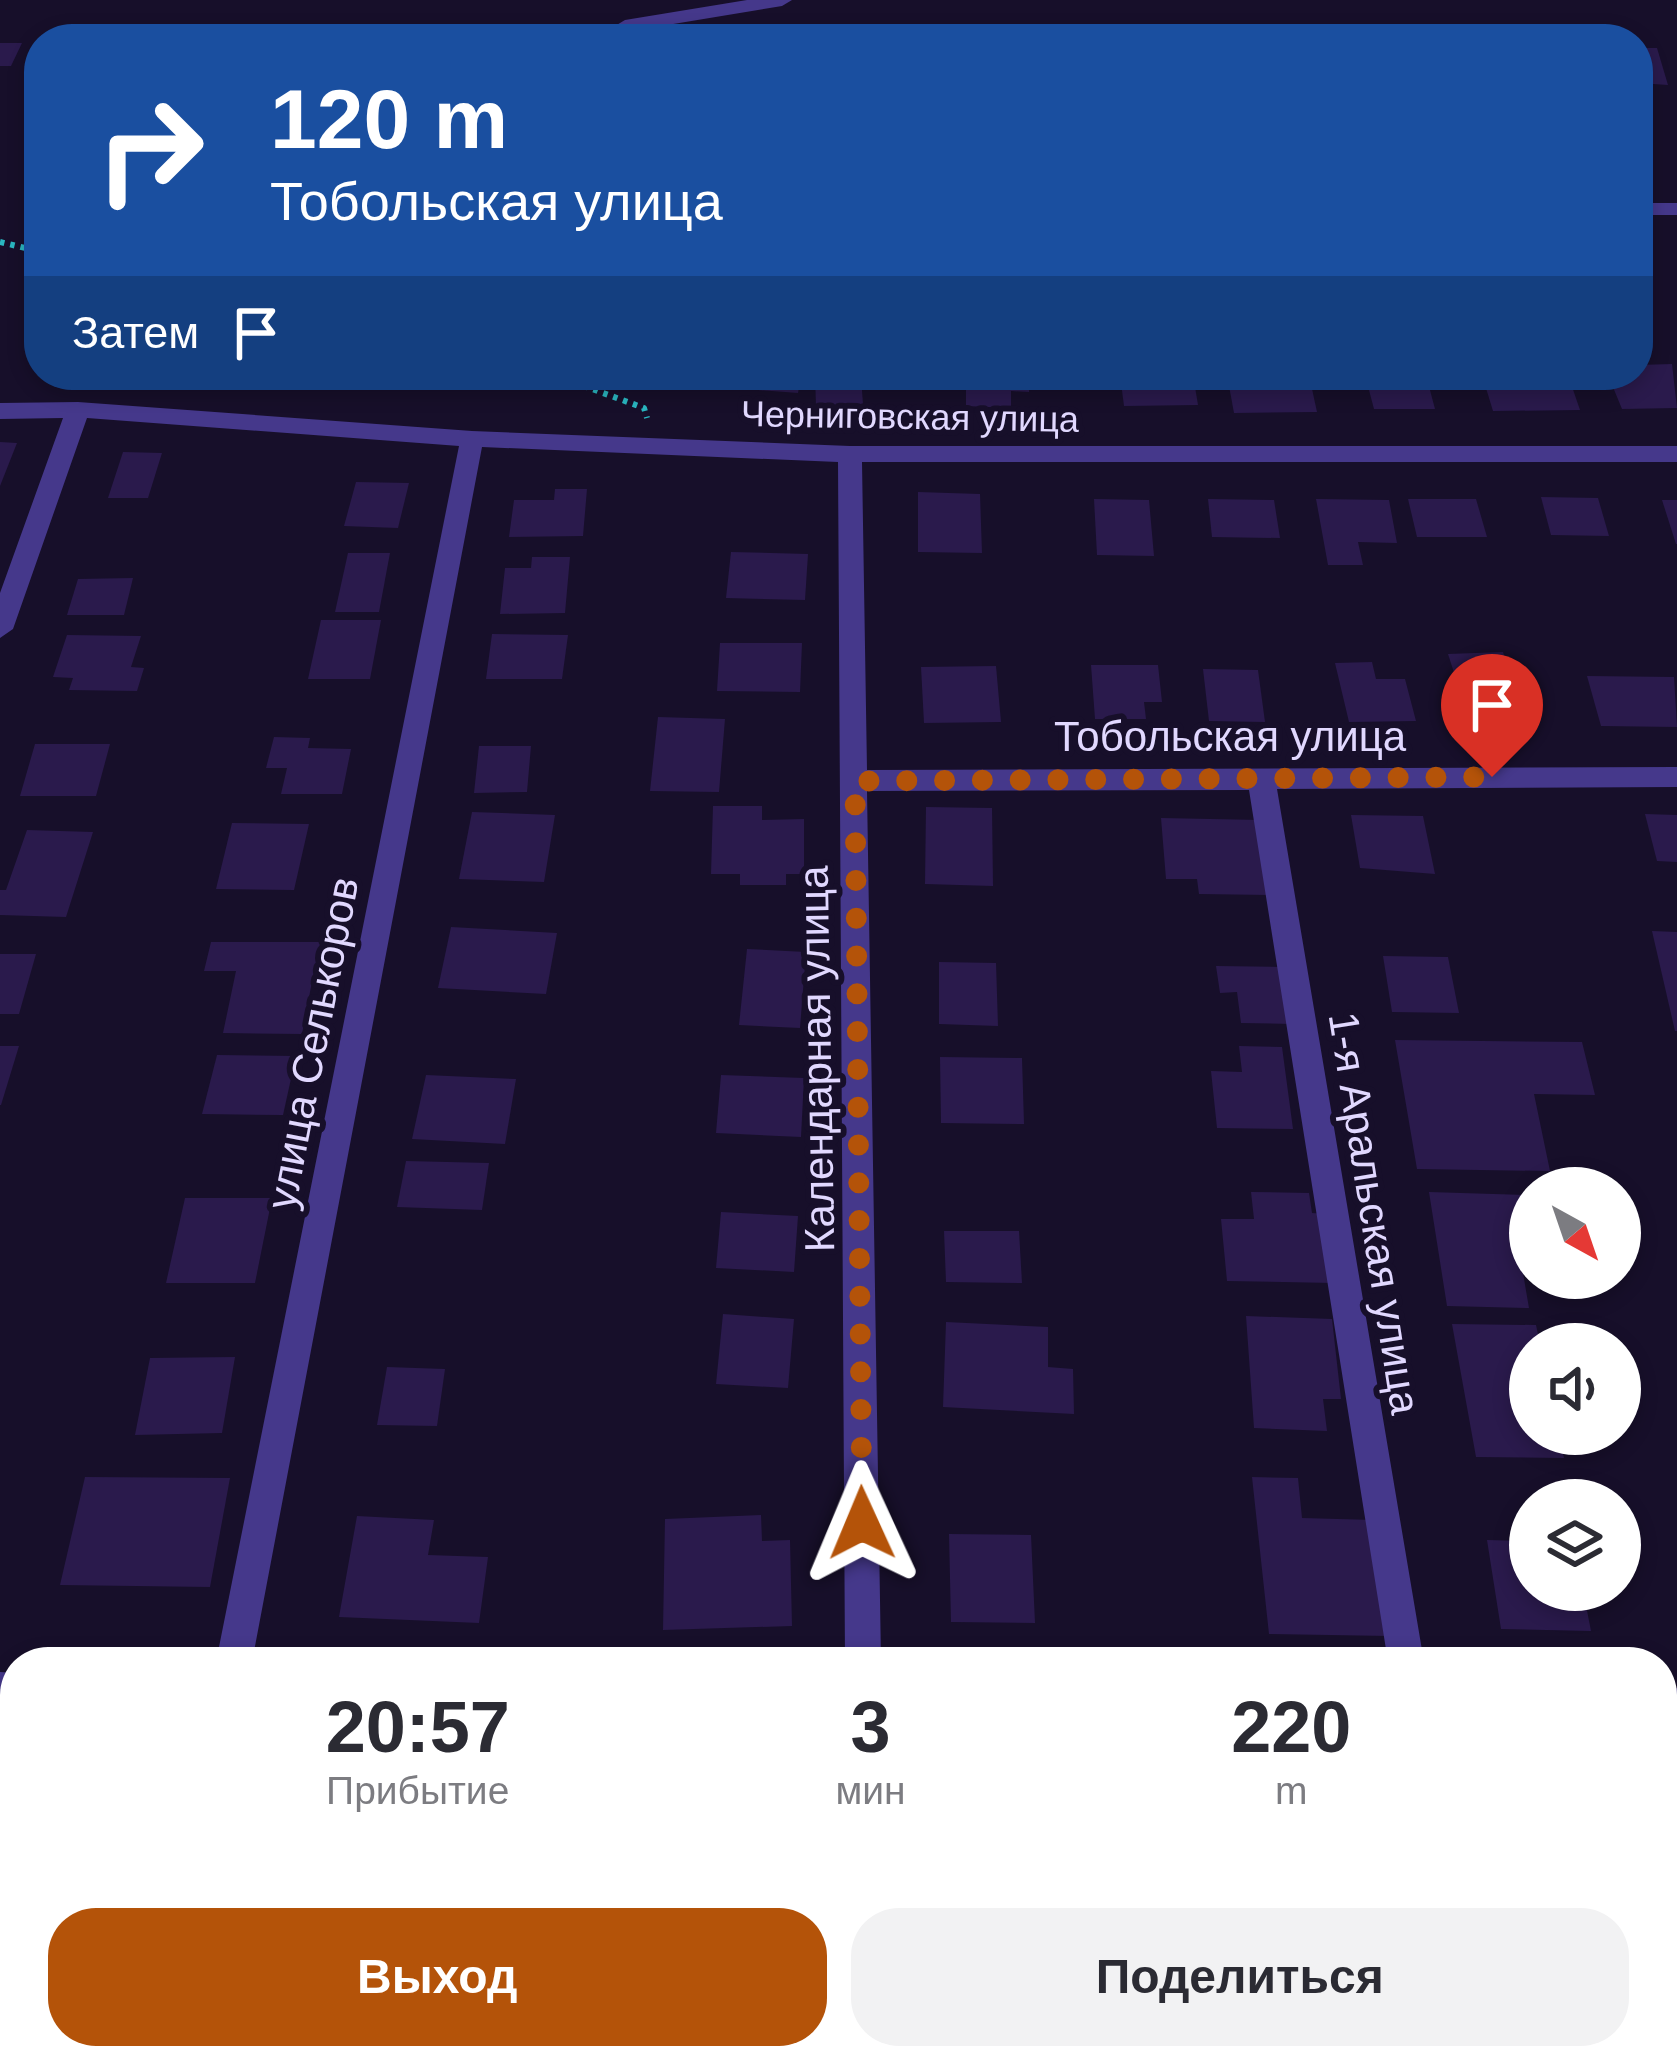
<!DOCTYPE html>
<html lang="ru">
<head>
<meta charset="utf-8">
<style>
  :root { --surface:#fff; --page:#f2f2f3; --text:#2b2b33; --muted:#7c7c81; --accent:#b45309 }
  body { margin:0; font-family:Helvetica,sans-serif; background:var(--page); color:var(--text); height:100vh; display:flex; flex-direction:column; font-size:45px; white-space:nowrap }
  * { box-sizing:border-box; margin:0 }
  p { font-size:39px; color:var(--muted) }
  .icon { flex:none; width:66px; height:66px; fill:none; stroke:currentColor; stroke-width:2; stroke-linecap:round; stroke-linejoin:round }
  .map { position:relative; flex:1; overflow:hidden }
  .side { position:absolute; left:0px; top:1647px; width:1677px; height:423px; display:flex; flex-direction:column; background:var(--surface); border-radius:48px 48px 0 0; box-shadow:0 6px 18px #0003 }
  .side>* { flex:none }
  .top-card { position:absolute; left:24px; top:24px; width:1629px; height:366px; border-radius:48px; box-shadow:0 6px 18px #0003; background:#1a4fa0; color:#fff; overflow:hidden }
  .needle { width:78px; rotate:140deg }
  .controls { position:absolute; left:1509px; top:1167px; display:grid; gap:24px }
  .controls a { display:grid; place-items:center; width:132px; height:132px; border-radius:50%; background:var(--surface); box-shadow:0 6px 18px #0003; font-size:60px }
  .pin { position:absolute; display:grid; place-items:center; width:102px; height:102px; color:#fff; margin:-123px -51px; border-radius:50% 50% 50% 0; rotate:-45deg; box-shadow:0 0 12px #0007 }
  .pin .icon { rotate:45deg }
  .me { position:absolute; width:132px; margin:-66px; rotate:359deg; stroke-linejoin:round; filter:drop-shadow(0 0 9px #0008) }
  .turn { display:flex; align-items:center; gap:42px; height:252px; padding:0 48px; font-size:54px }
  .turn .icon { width:156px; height:156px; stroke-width:2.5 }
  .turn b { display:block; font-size:84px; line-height:102px }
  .then { display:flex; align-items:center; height:114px; padding:0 48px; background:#0003; gap:24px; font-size:45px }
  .eta { display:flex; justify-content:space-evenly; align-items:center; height:204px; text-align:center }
  .eta b { font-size:72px; font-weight:600; line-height:84px }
  .primary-button { display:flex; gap:24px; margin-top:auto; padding:24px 48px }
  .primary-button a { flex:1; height:138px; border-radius:48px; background:var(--accent); color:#fff; font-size:48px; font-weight:600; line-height:138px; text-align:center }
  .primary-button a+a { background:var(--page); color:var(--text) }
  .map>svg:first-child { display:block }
  .building { fill:#2a1a4c }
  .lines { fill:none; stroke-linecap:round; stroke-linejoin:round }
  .path { stroke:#2ab7c1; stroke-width:6; stroke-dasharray:4.5 6; stroke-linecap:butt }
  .street { fill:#45388b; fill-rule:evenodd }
  .route { stroke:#b45309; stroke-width:21; stroke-dasharray:0 37.8 }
  .labels { text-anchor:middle; stroke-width:12; stroke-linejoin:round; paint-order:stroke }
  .far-street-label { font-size:36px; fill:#e1d8ff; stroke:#170f2a }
  .street-label { font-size:42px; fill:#e1d8ff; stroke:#170f2a }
</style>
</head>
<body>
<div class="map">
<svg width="1677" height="2068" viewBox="0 0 1677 2068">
  <rect width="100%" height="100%" fill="#170f2a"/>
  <g class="building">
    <polygon points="0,43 22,43 11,66 0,66"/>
    <polygon points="1638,48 1657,48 1668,85 1638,83"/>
    <polygon points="1672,364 1677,408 1622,409 1608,375 1638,375 1638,365"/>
    <polygon points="761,375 801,375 798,393 758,390"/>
    <polygon points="815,375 861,375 863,405 816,406"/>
    <polygon points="966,375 1029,375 1029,392 1011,391 1011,408 966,406"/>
    <polygon points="1120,375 1193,375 1198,405 1124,406"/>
    <polygon points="1227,375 1309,375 1317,412 1234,413"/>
    <polygon points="1365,375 1426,375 1435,409 1374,409"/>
    <polygon points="1482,375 1568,375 1580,410 1493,411"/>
    <polygon points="0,442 17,443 0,486"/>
    <polygon points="123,452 162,453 148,498 108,498"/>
    <polygon points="356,482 409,483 398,528 344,526"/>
    <polygon points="555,489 587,489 583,536 509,537 514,500 554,500"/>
    <polygon points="918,492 980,494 982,553 918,552"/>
    <polygon points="1541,497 1598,498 1609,536 1551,535"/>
    <polygon points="1094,499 1149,500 1154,556 1097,555"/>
    <polygon points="1208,499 1274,500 1280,538 1212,537"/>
    <polygon points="1316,499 1389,500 1397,543 1358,542 1363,565 1328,565"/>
    <polygon points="1408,499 1476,499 1487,537 1417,537"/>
    <polygon points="1662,500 1677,500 1677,544 1676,544"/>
    <polygon points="731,552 808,554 805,600 726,598"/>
    <polygon points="348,553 390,553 379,612 335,612"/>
    <polygon points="532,557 570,557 565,613 500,614 505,568 531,568"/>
    <polygon points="133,578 124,615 67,615 78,579"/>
    <polygon points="321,620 381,620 370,679 308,679"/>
    <polygon points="492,634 568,635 562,679 486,679"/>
    <polygon points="67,635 141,636 131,667 144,668 137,691 69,690 73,678 53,677"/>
    <polygon points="720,643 802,643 800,692 717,691"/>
    <polygon points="1503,652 1526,723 1471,725 1448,654"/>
    <polygon points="1372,662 1376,679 1405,679 1416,721 1349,722 1335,663"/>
    <polygon points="1091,665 1158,665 1162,702 1144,702 1146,719 1095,719"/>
    <polygon points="996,666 1001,722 924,723 921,667"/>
    <polygon points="1203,669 1258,670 1265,722 1209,721"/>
    <polygon points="1587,676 1674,677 1677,727 1601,726"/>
    <polygon points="658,717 725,719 719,792 650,791"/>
    <polygon points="274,737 310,738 308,748 351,749 342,794 281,794 287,768 266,768"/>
    <polygon points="35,744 110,744 96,796 20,796"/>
    <polygon points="479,746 531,746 527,792 474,793"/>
    <polygon points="713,806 762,806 762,820 804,819 804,874 786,874 786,885 740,885 740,874 711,874"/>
    <polygon points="926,807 992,808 993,886 925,884"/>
    <polygon points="472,812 555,815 544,882 459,879"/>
    <polygon points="1645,814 1677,815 1677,862 1657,861"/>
    <polygon points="1351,815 1423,816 1435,874 1360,868"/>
    <polygon points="1161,818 1260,820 1270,895 1199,894 1197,879 1166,879"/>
    <polygon points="232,823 309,824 294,890 216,889"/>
    <polygon points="27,830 93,832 66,917 0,915 0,890 6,890"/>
    <polygon points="451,927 557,933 546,994 438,988"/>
    <polygon points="1652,931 1677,932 1677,1031 1675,1031"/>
    <polygon points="211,942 340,942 335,971 314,971 302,1034 223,1033 236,971 204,971"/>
    <polygon points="747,949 806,952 800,1028 739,1025"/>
    <polygon points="0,954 36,954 19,1014 0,1014"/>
    <polygon points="1383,956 1448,957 1459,1013 1392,1012"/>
    <polygon points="939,962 996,963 998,1026 939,1024"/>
    <polygon points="1216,966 1284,967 1292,1024 1241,1023 1237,992 1220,993"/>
    <polygon points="1395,1040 1582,1042 1595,1095 1534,1094 1550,1171 1417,1169"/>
    <polygon points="0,1046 19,1046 1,1105 0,1105"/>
    <polygon points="1239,1046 1282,1047 1293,1129 1217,1128 1211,1071 1242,1072"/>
    <polygon points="217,1055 296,1056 283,1115 202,1114"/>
    <polygon points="940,1057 1022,1058 1024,1124 941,1123"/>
    <polygon points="426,1075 516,1079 505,1144 412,1139"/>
    <polygon points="721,1075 804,1078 801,1137 716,1133"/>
    <polygon points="406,1161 489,1163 482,1210 397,1207"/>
    <polygon points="1251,1192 1309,1193 1312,1213 1325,1214 1334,1283 1227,1281 1221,1219 1254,1219"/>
    <polygon points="1429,1192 1530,1195 1530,1245 1518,1244 1529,1308 1447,1306"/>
    <polygon points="185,1198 272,1198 255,1283 166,1283"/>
    <polygon points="721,1212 798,1216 794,1272 716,1268"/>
    <polygon points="944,1231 1019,1231 1022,1283 946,1282"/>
    <polygon points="723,1314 794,1319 788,1388 716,1384"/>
    <polygon points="1246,1316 1332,1319 1341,1399 1323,1399 1327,1431 1254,1428"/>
    <polygon points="946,1322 1048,1327 1048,1367 1073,1369 1074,1414 943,1407"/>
    <polygon points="1452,1324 1536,1325 1540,1344 1530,1344 1530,1434 1559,1434 1564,1458 1476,1457"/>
    <polygon points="235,1357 222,1433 135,1435 150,1358"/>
    <polygon points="387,1367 445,1369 437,1426 377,1425"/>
    <polygon points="85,1477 230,1478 210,1587 60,1585"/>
    <polygon points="1252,1477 1298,1478 1302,1518 1374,1520 1390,1636 1269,1634"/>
    <polygon points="761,1515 762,1541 790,1540 792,1626 663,1630 665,1519"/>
    <polygon points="357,1516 434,1520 428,1555 488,1557 479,1623 339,1617"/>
    <polygon points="949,1534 1031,1535 1035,1623 951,1622"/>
    <polygon points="1487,1540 1530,1541 1530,1590 1583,1590 1591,1631 1501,1629"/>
    <rect x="0" y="1785" width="15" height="130"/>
    <polygon points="1662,1792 1677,1792 1677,1859 1668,1859 1676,1897 1662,1897"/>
  </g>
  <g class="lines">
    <g class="path">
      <polyline points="0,242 25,248 39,265"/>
      <polyline points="554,375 644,408 647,418"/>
    </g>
    <g class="street">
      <polygon points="747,0 792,0 782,6 625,32 615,26 625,20"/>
      <rect x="1638" y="203" width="39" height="12"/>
      <polygon points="78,402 472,431 850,446 1677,446 1677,462 862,462 867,770 1677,767 1677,787 1277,789 1424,1662 1388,1662 1249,790 867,791 881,1662 845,1662 838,462 482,447 252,1662 216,1662 459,446 87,418 13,629 0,638 0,593 63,418 0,419 0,403"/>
      <polygon points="0,1672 15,1673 15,1709 0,1708"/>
      <rect x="1662" y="1688" width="15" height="36"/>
    </g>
  </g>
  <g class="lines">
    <polyline class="route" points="862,1523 855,781 1492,777"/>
  </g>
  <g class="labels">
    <g class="far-street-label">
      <text transform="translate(910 416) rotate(1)" y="13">Черниговская улица</text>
    </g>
    <g class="street-label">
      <text x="1230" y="751">Тобольская улица</text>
      <text transform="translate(312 1043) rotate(-79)" y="15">улица Селькоров</text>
      <text transform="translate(816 1059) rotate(-91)" y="15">Календарная улица</text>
      <text transform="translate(1375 1213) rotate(81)" y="15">1-я Аральская улица</text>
    </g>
  </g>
</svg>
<div class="controls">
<a><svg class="needle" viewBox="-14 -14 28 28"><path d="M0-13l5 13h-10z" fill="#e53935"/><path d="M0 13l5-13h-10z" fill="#7c7c81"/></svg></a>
<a><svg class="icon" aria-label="sound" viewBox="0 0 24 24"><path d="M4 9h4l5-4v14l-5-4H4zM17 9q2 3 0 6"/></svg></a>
<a><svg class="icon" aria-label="layers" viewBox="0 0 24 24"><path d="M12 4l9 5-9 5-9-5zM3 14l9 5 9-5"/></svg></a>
</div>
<div class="pin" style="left:1492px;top:777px;background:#d93025"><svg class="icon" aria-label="arrive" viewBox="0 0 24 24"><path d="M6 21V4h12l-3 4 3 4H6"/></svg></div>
<svg class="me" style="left:862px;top:1523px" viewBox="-20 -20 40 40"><path d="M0-17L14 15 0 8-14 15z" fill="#b45309" stroke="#fff" stroke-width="4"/></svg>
<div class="top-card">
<div class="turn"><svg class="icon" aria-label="right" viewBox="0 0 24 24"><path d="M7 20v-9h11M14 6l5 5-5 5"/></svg><div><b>120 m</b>Тобольская улица</div></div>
<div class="then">Затем<svg class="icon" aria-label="arrive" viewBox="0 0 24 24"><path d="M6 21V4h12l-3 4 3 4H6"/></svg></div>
</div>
<section class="side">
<div class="eta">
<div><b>20:57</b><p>Прибытие</p></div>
<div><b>3</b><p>мин</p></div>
<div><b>220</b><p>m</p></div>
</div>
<div class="primary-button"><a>Выход</a><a>Поделиться</a></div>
</section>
</div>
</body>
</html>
